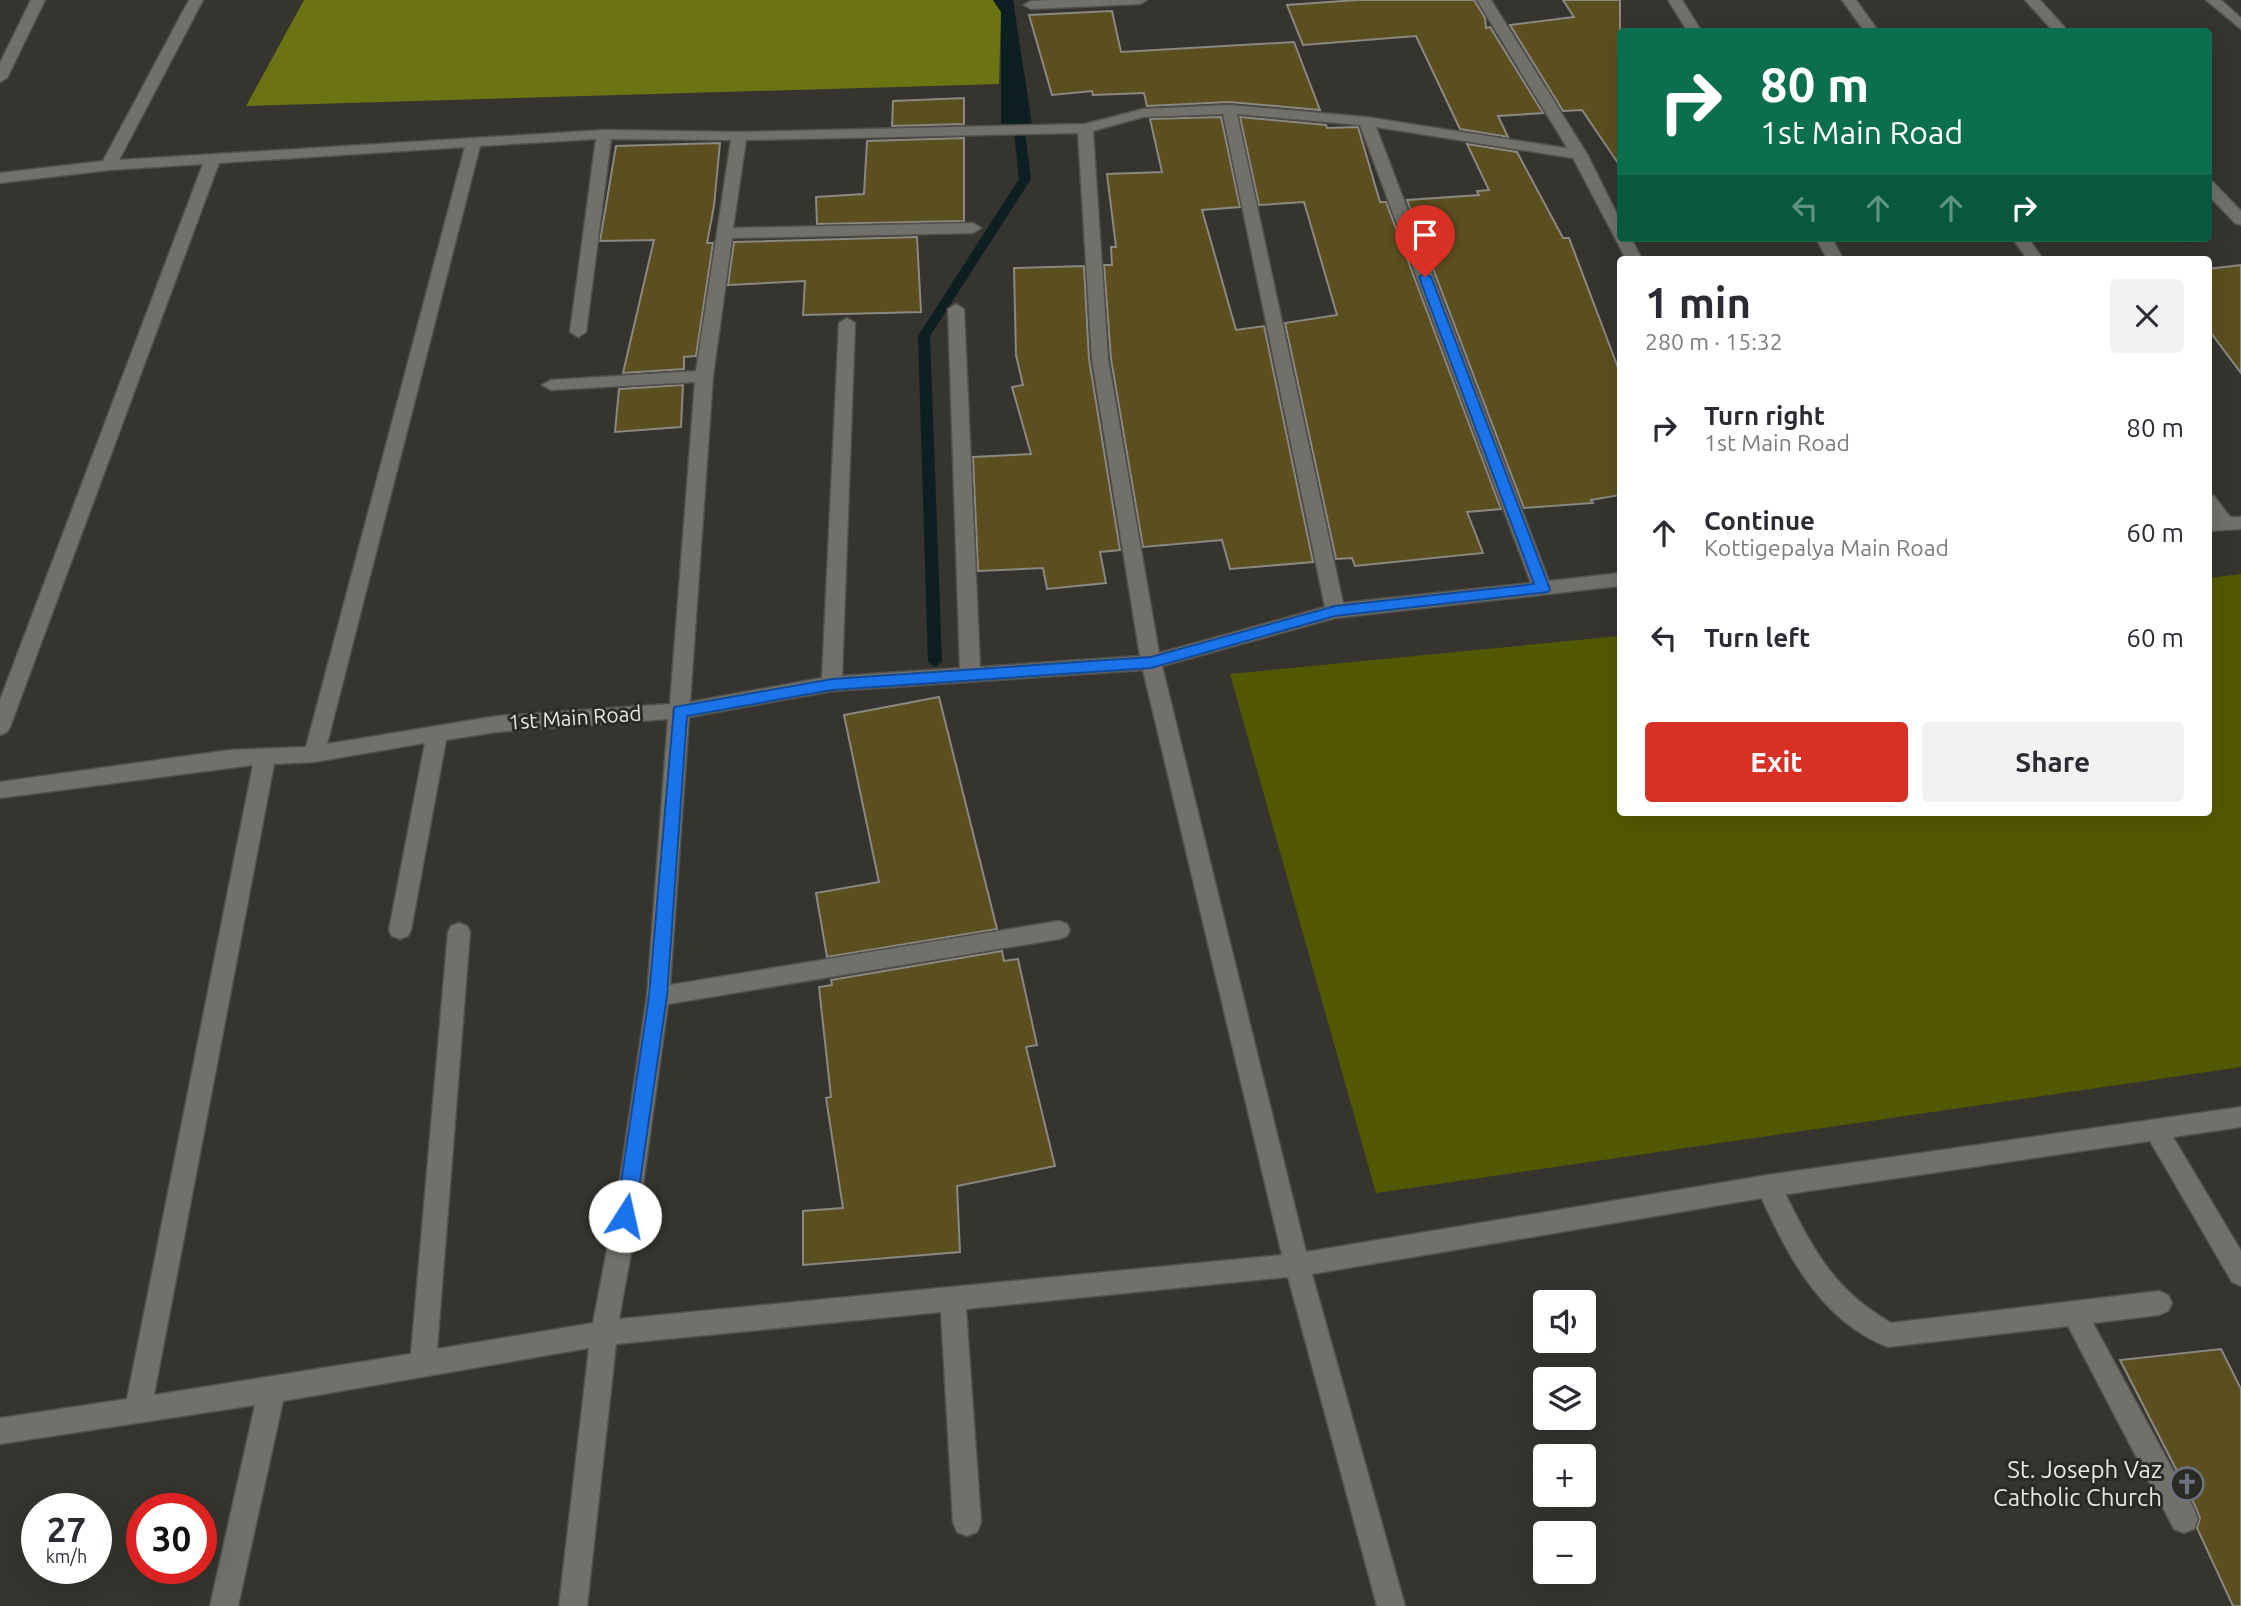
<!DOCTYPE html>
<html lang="en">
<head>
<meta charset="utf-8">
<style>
  :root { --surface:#fff; --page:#f2f2f3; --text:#2b2b33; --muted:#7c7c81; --accent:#d93025 }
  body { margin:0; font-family:Ubuntu,sans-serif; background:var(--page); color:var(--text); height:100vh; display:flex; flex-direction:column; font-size:26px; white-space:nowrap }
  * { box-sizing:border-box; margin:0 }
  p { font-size:23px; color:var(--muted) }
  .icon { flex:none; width:38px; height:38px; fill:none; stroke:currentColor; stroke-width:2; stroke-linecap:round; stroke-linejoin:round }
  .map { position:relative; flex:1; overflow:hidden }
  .panel { position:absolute; left:1617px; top:256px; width:595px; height:560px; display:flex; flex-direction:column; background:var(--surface); border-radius:7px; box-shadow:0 7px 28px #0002 }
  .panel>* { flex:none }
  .guide { position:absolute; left:1617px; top:28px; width:595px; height:214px; border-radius:7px; box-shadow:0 7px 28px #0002; background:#0b6e4f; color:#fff; overflow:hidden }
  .fabs { position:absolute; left:1533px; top:1290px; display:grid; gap:14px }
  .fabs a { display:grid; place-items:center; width:63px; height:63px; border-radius:7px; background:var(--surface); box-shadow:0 7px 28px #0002; font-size:35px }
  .speed { position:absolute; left:21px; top:1493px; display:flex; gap:14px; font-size:35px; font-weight:700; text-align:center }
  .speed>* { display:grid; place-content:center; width:91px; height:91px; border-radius:50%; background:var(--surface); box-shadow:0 7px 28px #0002; line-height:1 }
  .speed small { font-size:18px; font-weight:400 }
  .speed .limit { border:10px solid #d22; background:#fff; color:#111 }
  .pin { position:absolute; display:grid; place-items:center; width:60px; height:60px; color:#fff; margin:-72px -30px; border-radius:50% 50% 50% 0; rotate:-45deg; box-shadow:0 0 7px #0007 }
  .pin .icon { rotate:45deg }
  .me { position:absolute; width:77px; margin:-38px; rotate:10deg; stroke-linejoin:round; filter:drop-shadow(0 0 5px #0008) }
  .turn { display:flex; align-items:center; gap:24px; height:147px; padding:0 28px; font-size:32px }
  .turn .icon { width:91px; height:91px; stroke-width:2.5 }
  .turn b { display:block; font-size:49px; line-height:60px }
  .lanes { display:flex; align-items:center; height:66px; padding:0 28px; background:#0003; justify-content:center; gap:35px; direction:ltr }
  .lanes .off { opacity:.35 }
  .round { display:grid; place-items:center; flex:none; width:74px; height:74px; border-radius:7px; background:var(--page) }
  .headline { display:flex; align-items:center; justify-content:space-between; height:119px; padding:0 28px }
  h1 { font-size:42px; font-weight:700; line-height:52px }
  .button { display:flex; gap:14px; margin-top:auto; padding:14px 28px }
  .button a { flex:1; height:80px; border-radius:7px; background:var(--accent); color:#fff; font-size:28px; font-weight:700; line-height:80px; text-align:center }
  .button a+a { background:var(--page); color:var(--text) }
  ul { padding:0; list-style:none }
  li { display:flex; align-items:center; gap:21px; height:105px; padding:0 28px }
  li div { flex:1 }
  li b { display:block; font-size:26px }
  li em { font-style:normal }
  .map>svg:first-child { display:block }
  .green { fill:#535902 }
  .forest { fill:#6c7312 }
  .water { fill:#0e1f21 }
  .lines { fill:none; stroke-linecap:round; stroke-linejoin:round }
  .stream { fill:#0e1f21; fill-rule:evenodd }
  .building { fill:#5b4f20; stroke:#898882; stroke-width:2 }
  .lane-casing { stroke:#52504c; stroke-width:3 }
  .street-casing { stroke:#52504c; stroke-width:3 }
  .secondary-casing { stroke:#52504c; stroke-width:3 }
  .lane { fill:#71706a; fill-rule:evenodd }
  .street { fill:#71706a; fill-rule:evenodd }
  .secondary { fill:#71706a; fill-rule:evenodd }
  .route { fill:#1a73e8; stroke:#114b97; stroke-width:2 }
  .labels { text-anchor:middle; stroke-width:6; stroke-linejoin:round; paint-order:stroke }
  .street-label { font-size:21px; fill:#e7e6e2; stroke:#2b2a25 }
  .near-poi-label { font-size:24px; fill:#e7e6e2; stroke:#2b2a25; text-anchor:end }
</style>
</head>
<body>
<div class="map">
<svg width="2241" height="1606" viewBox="0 0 2241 1606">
  <rect width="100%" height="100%" fill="#35342e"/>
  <polygon class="green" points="2241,574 2241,1067 1376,1193 1230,674 1620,636 1620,812 2208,812 2209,578"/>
  <polygon class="forest" points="304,0 993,0 1001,12 999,84 246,106"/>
  <polygon class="water" points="993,0 1013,0 1032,125 1001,124 1001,12"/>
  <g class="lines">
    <polygon class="stream" points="1016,100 1021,103 1031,179 930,336 942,662 935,667 928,662 918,336 1019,179 1011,103"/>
  </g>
  <g class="building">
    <polygon points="1357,0 1474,0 1485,18 1486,28 1490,27 1543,113 1498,116 1508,137 1460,129 1416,36 1303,45 1287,5"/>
    <polygon points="1563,0 1620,0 1620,166 1582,110 1563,111 1510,25 1574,17"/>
    <polygon points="1112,11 1121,52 1294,42 1320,110 1229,102 1147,106 1144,93 1093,95 1092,91 1052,95 1029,15"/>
    <polygon points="964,98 964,124 892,126 893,101"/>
    <polygon points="1221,117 1240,207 1202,210 1236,330 1264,326 1313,562 1230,569 1222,540 1143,547 1111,359 1104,265 1112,265 1111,247 1116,247 1107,174 1162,172 1150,119"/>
    <polygon points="1240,117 1326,125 1327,128 1358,127 1380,202 1386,202 1501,509 1467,512 1483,553 1355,566 1352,558 1336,559 1285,323 1337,315 1304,202 1259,205"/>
    <polygon points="964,138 964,221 817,224 816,197 864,194 867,141"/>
    <polygon points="720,143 714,206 707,243 713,243 696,356 684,357 684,369 623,373 654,240 600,241 616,146"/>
    <polygon points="1467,144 1517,152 1563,238 1569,238 1620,373 1620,495 1591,500 1593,503 1524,508 1407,200 1479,195 1477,191 1489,190"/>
    <polygon points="917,237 921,312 803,315 805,281 728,285 734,242"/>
    <polygon points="2241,265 2241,373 2208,329 2208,269"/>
    <polygon points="1084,266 1089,359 1120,550 1100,552 1106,583 1047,589 1043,568 978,571 973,457 1031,454 1012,387 1023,385 1016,355 1014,268"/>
    <polygon points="683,385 681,427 615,432 619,389"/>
    <polygon points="939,697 997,929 827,957 816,893 879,882 844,715"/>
    <polygon points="1002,951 1004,961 1018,959 1037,1045 1026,1047 1055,1166 957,1186 960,1252 803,1265 803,1211 843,1208 826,1098 831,1097 819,987 832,985 831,980"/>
    <polygon points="2221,1349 2241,1389 2241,1606 2233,1606 2197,1528 2200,1518 2196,1508 2120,1360"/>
  </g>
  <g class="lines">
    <defs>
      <path id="lane" d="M1768 1175 1777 1178C1810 1241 1826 1285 1891 1323L2159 1291 2168 1295 2172 1303 2168 1311 2159 1315 2093 1323 2194 1509 2198 1519 2194 1529 2184 1533 2174 1529 2068 1326 1888 1347C1818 1320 1785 1250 1756 1186L1759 1178Z"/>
      <g id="street">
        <polygon points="31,0 45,0 7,78 0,82 0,63"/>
        <path d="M189 0H203L119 160 604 130 739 132 1085 124 1143 109 1229 105 1366 117 1584 151 1587 154 1579 159 1376 127 1549 581 1620 573V586L1335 618 1162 666 1306 1252 1768 1175 2241 1107V1127L2173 1137 2241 1251V1286L2232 1282 2150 1141 1768 1197 1312 1274 1405 1606H1377L1288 1277 966 1309 981 1522 977 1532 967 1536 957 1532 953 1522 941 1312 616 1344 587 1606H559L589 1348 283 1401 238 1606H210L255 1405 0 1444V1418L127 1399 253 765 0 798V782L230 750 306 747 465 147 219 163 10 727 7 732 0 735V700L203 164 109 170 0 183V173L103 161ZM1223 114 1325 607 1159 653 1108 359 1093 131 1143 117ZM1237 114 1360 125 1531 583 1343 603ZM1078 133 1092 359 1140 656 980 667 964 309 956 304 948 309 960 668 842 676 855 323 847 318 839 323 822 678 690 702 713 376 732 238 973 233 981 228 973 223 733 228 746 140ZM596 139 570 332 578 337 586 332 611 139 731 140 696 371 551 380 542 385 551 390 695 382 670 704 497 716 327 744 480 146ZM1143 670 1282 1255 619 1319 642 1192 668 1004 1059 939 1067 936 1070 930 1067 924 1059 921 670 985 689 717 832 691ZM668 719 647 996 618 1192 593 1323 437 1349 470 932 467 926 459 923 451 926 448 932 411 1354 154 1395 274 764 314 762 425 743 389 930 392 936 400 939 408 936 411 930 446 740 497 732Z"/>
        <polygon points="1050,0 1147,0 1140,4 1031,9 1024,5 1031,1"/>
        <polygon points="1668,0 1682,0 1702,32 1688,32"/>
        <polygon points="1842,0 1856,0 1879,32 1865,32"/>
        <polygon points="2025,0 2040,0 2069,32 2054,32"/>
        <polygon points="2206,0 2221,0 2241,18 2241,29"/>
        <polygon points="2208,181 2213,182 2241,211 2241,225 2235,223 2208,195"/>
        <polygon points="1816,238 1832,238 1843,259 1827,259"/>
        <polygon points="2012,238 2028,238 2043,259 2027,259"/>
        <polygon points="2208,494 2214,496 2230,517 2241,517 2241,529 2208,531 2208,519 2212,519 2208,514"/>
      </g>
      <polygon id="secondary" points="1477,0 1491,0 1587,154 1620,220 1620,238 1631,238 1642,259 1626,259 1571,154"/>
    </defs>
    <use href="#lane" class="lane-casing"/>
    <use href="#street" class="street-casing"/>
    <use href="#secondary" class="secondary-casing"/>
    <use href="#lane" class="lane"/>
    <use href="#street" class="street"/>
    <use href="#secondary" class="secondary"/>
  </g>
  <polygon class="route" points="1425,273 1431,277 1550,589 1548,592 1335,616 1151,668 832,690 687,716 667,996 635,1216 632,1222 625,1224 619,1222 616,1216 649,996 674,707 832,679 1151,657 1335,606 1534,584 1419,277"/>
  <defs>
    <symbol id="church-ring" viewBox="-11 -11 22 22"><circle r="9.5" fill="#2b2a25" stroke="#6b7280" stroke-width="1.5"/><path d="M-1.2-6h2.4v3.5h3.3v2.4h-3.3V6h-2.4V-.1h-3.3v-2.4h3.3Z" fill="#6b7280"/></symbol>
  </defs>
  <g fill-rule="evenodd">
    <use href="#church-ring" x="2168" y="1465" width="38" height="38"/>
  </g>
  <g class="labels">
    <g class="street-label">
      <text transform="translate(575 718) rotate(-4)" y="7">1st Main Road</text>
    </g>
    <g class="near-poi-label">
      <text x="2162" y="1478">St. Joseph Vaz<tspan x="2162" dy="28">Catholic Church</tspan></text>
    </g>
  </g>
</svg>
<div class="fabs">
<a><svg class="icon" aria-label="sound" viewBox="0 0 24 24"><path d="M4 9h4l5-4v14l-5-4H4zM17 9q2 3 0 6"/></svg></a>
<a><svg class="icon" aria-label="layers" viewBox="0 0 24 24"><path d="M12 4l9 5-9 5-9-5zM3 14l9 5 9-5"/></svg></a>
<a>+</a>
<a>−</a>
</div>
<div class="speed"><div>27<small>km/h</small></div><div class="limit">30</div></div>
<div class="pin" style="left:1425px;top:277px;background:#d93025"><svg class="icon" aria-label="arrive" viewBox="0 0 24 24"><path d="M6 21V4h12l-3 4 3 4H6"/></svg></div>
<svg class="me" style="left:625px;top:1216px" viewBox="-20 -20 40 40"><circle r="19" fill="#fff"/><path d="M0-13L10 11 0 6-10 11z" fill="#1a73e8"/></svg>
<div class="guide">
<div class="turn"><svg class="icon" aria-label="right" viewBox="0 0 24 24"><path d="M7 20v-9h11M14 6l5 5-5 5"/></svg><div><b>80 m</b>1st Main Road</div></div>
<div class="lanes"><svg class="icon off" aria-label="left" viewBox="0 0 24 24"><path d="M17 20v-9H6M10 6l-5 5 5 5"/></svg><svg class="icon off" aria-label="ahead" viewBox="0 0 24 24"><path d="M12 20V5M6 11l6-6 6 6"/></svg><svg class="icon off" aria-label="ahead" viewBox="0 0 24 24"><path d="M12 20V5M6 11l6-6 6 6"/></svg><svg class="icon" aria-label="right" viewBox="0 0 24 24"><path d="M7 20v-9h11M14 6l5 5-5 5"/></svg></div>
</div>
<section class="panel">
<div class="headline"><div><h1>1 min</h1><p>280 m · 15:32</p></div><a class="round"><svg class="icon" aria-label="close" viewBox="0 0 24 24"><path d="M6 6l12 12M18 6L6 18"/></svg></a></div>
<ul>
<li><svg class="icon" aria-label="right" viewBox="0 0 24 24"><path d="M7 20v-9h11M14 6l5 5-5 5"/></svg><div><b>Turn right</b><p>1st Main Road</p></div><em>80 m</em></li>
<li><svg class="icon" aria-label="ahead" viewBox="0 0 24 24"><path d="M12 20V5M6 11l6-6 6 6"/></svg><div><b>Continue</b><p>Kottigepalya Main Road</p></div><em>60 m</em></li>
<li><svg class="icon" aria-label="left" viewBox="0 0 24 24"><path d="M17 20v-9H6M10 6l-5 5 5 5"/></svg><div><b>Turn left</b></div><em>60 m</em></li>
</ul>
<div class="button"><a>Exit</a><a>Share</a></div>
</section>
</div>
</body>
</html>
